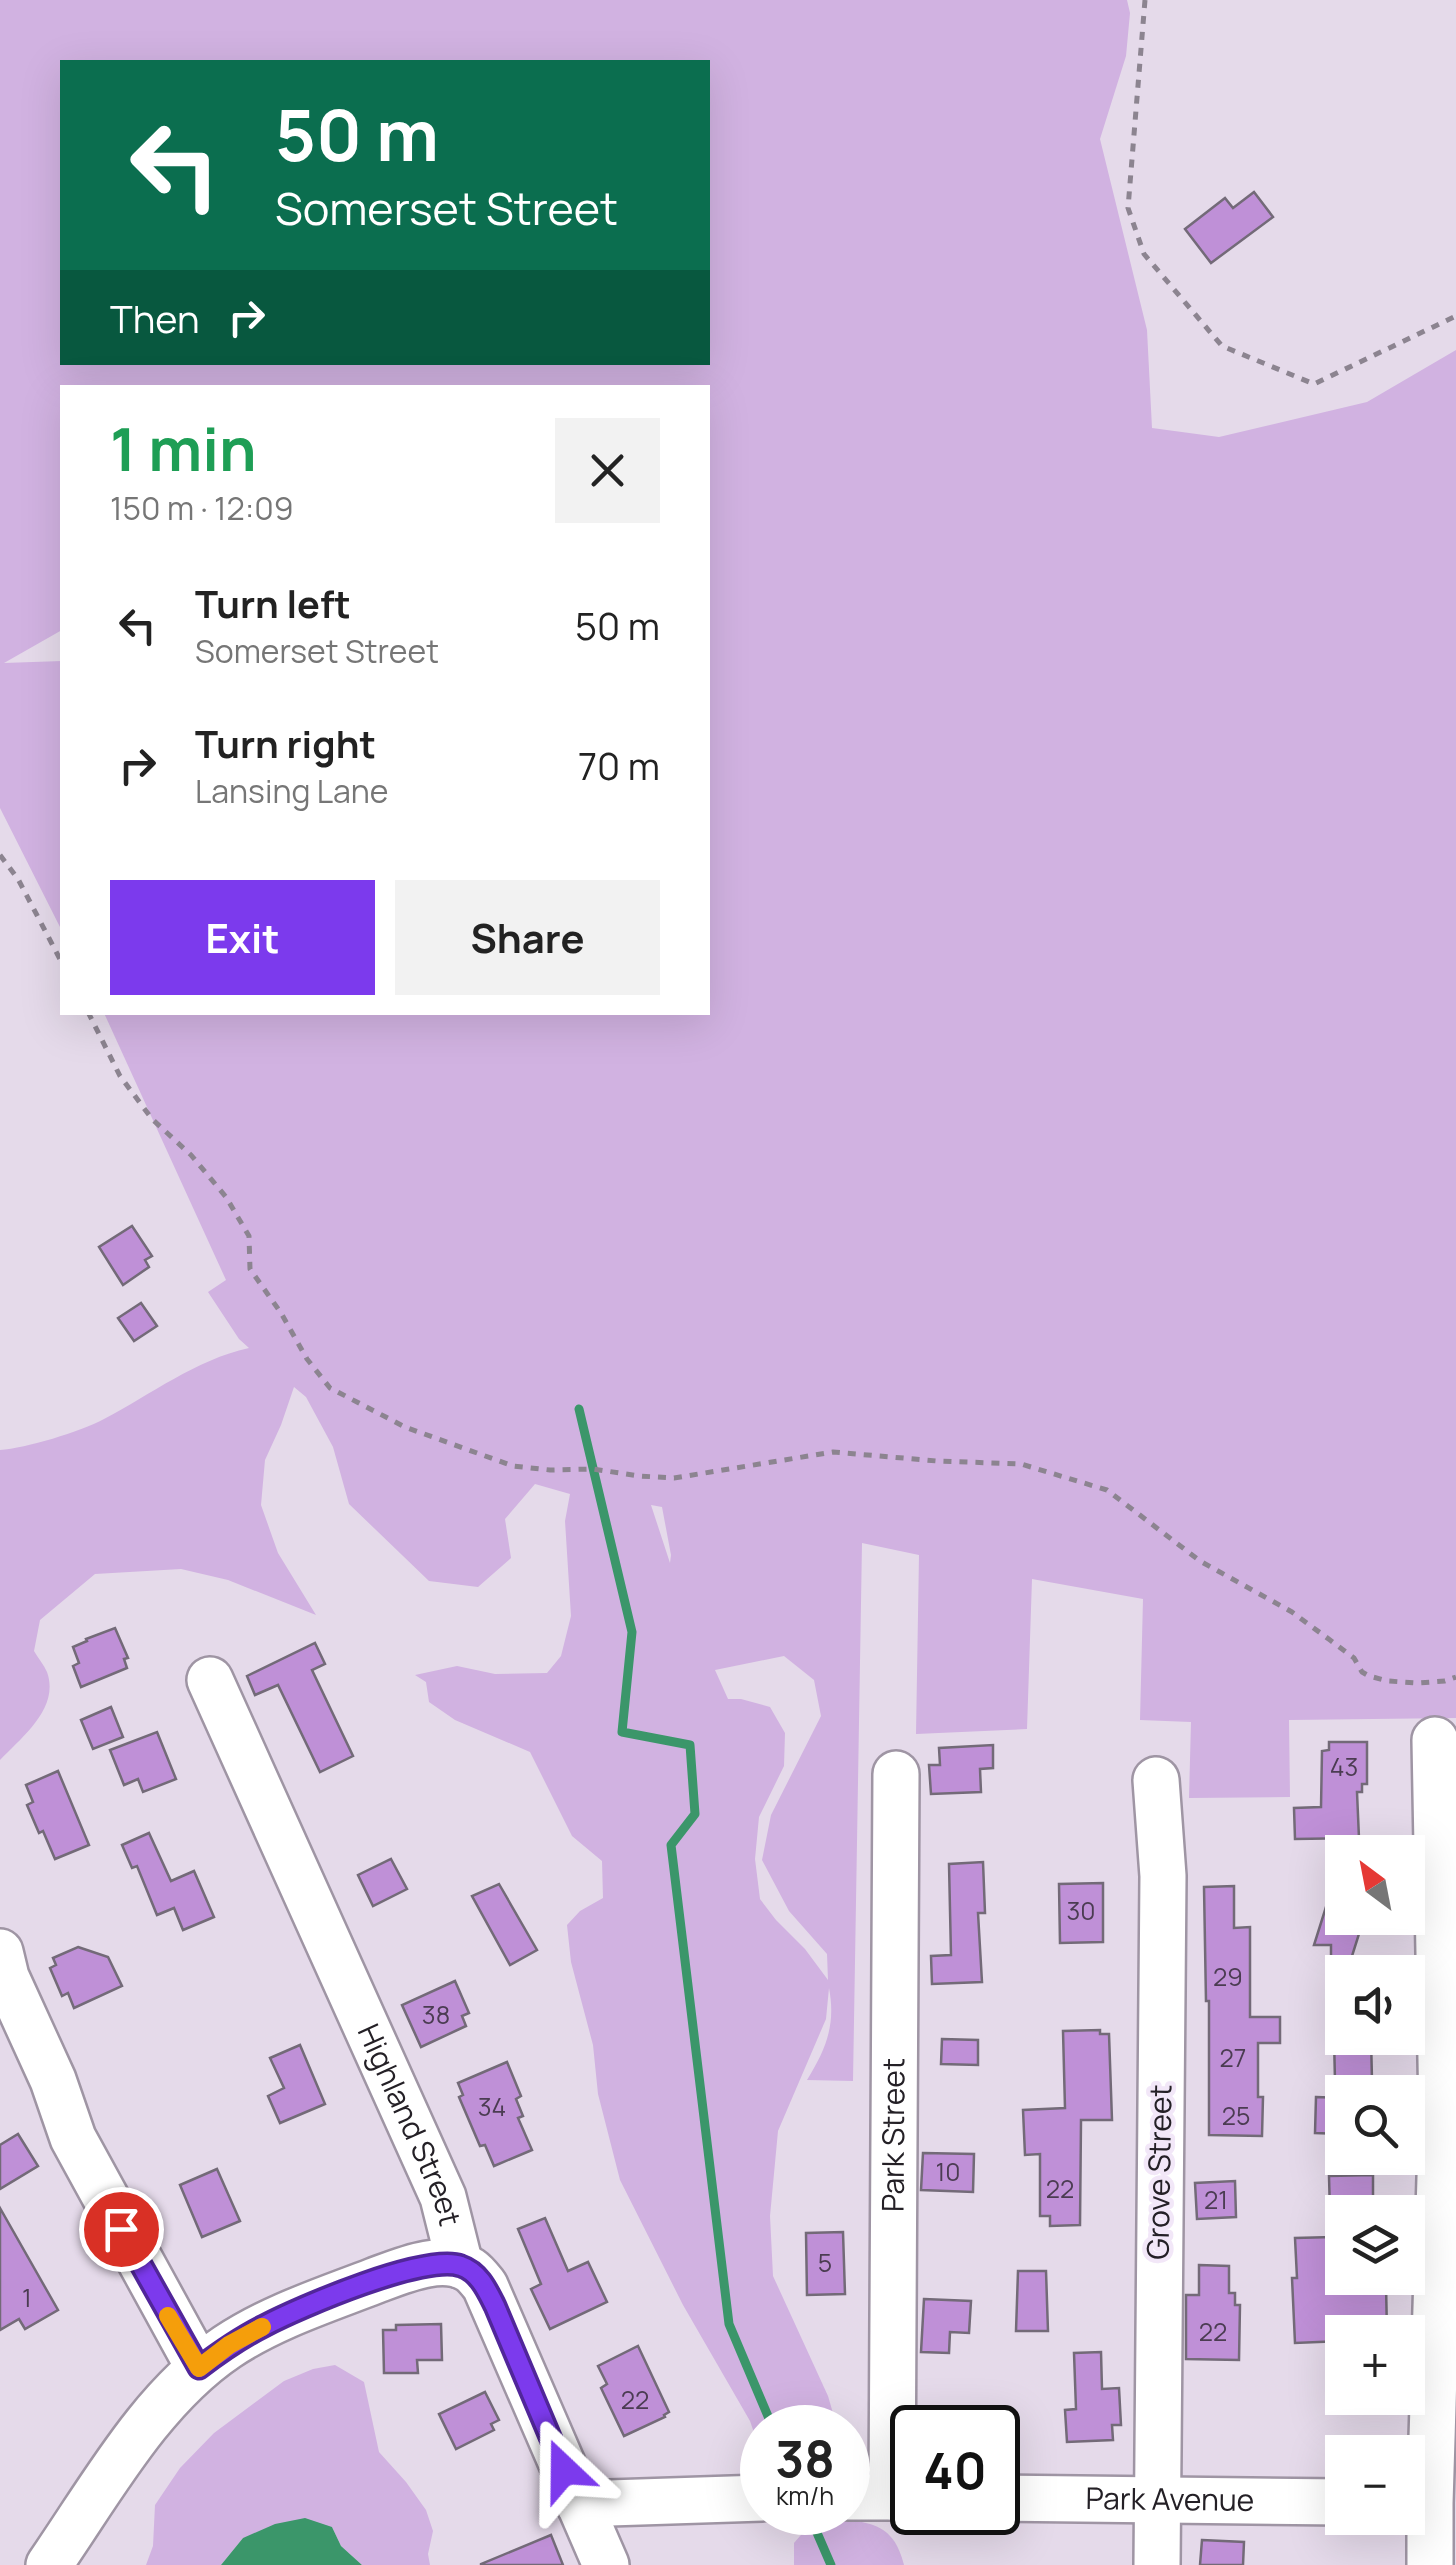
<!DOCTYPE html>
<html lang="en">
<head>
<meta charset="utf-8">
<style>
  :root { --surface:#fff; --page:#f2f2f2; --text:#222; --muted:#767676; --accent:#7c3aed }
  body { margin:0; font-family:Manrope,sans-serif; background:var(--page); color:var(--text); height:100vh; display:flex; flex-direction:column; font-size:38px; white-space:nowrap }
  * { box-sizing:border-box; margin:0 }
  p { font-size:32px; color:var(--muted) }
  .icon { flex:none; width:55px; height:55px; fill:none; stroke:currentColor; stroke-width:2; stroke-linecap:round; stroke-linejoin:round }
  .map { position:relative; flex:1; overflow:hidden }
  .side { position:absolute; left:60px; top:385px; width:650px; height:630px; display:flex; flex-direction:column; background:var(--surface); border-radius:0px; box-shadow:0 10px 40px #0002 }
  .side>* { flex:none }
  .banner { position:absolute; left:60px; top:60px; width:650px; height:305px; border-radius:0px; box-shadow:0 10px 40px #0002; background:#0b6e4f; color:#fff; overflow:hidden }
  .needle { width:65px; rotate:328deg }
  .tools { position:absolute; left:1325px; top:1835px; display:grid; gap:20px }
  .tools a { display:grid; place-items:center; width:100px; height:100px; border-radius:0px; background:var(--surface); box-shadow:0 10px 40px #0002; font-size:50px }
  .speed { position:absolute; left:740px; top:2405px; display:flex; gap:20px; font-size:50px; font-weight:700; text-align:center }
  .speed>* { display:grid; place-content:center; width:130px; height:130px; border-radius:50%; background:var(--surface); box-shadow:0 10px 40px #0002; line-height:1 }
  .speed small { font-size:25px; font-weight:400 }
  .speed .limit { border:5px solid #111; border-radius:15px; background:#fff; color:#111 }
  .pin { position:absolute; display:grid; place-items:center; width:85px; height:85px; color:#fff; margin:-42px; border:5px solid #fff; border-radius:50%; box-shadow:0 2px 10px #0007 }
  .me { position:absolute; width:110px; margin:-55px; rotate:337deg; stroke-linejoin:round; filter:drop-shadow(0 0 8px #0008) }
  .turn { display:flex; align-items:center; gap:35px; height:210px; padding:0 50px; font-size:45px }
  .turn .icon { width:130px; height:130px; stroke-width:2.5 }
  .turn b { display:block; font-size:70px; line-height:85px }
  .then { display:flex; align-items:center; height:95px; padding:0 50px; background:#0003; gap:20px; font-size:38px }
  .round { display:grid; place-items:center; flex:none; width:105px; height:105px; border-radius:0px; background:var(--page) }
  .headline { display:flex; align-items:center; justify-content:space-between; height:170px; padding:0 50px }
  h1 { font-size:60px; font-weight:700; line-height:75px; color:#1e9e55 }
  .button { display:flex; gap:20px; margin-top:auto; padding:20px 50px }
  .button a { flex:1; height:115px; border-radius:0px; background:var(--accent); color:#fff; font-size:40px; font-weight:700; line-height:115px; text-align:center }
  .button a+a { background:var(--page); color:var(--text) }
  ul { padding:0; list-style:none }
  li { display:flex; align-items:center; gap:30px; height:140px; padding:0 50px }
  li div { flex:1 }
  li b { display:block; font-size:38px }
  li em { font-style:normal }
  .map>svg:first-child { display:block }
  .green { fill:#d1b2e1; fill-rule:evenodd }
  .water { fill:#3b966a }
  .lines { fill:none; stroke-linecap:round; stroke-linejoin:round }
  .stream { stroke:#3b966a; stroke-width:9 }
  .building { fill:#bf90d7; stroke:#736a78; stroke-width:2.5 }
  .minor-casing { stroke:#9f95a4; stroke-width:50 }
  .path { stroke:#8c8490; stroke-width:5; stroke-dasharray:8 8; stroke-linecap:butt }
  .minor { stroke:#fff; stroke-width:45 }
  .route-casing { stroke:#51269a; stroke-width:25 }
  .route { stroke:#7c3aed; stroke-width:18 }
  .slow { stroke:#f59e0b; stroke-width:18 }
  .labels { text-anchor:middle; stroke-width:9; stroke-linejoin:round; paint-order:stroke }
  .number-label { font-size:25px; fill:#4b3c52 }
  .street-label { font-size:30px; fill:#242026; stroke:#f2e7f8 }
</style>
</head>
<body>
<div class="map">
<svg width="1456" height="2565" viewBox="0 0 1456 2565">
  <rect width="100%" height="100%" fill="#e5daea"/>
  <g class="green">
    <path d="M0 0H1127L1130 13 1126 56 1100 139 1147 330 1152 428 1219 437 1367 402 1456 350V1718L1289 1720 1290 1797 1189 1798 1191 1722 1140 1720 1143 1599 1032 1579 1027 1729 916 1734 919 1555 862 1543 853 2081 807 2080C826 2049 836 2025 829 1988L826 2019 778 2131 770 2216 773 2276 828 2396 837 2427 762 2428V2456L750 2421 683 2305 620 2180 598 2094 593 2045 571 1962 567 1925 580 1911 603 1898 602 1861 572 1836 530 1752 455 1720 429 1702 426 1682 415 1675 457 1666 495 1674 547 1673 561 1656 571 1616 565 1521 570 1494 535 1484 505 1519 511 1558 478 1587 429 1581 349 1504 333 1447 306 1397 294 1387 281 1425 265 1460 261 1505 278 1553 316 1615 228 1580 181 1569 95 1574 40 1620 34 1651C38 1658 44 1665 47 1672 60 1708 22 1737 0 1760V1450C26 1448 80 1432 104 1419 152 1394 195 1360 249 1348L239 1339 208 1292 226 1280 104 1013 708 1012V388H62V630L4 663 62 661V931L0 808ZM62 62H708V362H62ZM651 1505 662 1507 671 1555 670 1563ZM784 1656 814 1680 821 1716 771 1815 762 1860 789 1911 827 1954 828 1980 805 1949 776 1920 760 1899 755 1859 759 1817 784 1766 785 1733 770 1707 741 1699H728L715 1670Z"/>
    <polygon points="335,2365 364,2382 379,2452 406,2482 426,2510 433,2531 428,2554 430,2565 362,2565 341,2546 332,2527 243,2538 221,2565 146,2565 153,2546 155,2505 180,2468 214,2433 284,2381 313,2369"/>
    <path d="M832 2518C871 2523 893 2522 904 2565H794V2543L813 2521Z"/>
  </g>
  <polygon class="water" points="305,2518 332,2527 341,2546 362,2565 221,2565 243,2538 275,2524"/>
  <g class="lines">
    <g class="stream">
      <polyline points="579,1409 632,1632 622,1732 690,1745 695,1814 671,1845 729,2324 773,2428"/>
      <polyline points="808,2512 831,2565"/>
    </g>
  </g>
  <g class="building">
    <polygon points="1254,192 1273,217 1211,263 1185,229 1225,198 1233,208"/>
    <polygon points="132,1226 152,1256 145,1260 149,1267 123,1285 99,1247"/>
    <polygon points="141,1303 157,1326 134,1341 118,1318"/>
    <polygon points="115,1628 128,1658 124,1659 127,1668 81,1687 73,1666 79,1663 73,1647 87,1641 86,1639"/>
    <polygon points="315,1643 325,1664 312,1670 353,1756 320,1772 278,1685 255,1695 247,1676"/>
    <polygon points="111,1707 123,1737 93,1749 81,1720"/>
    <polygon points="157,1732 176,1779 143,1792 138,1779 124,1785 110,1750"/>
    <polygon points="1329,1742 1367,1742 1367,1784 1362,1784 1362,1792 1357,1792 1359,1838 1295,1839 1294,1808 1321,1807 1322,1751 1329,1750"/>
    <polygon points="993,1745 993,1768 980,1769 981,1792 931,1794 929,1765 940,1765 939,1748"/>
    <polygon points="58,1771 89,1845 55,1859 43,1831 39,1833 27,1805 33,1802 26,1785"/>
    <polygon points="149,1833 171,1881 194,1871 214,1917 183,1930 174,1908 157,1915 137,1866 132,1868 122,1845"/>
    <polygon points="391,1859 407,1889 373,1906 358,1875"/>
    <polygon points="983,1862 985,1913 978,1913 982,1982 932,1984 931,1956 951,1955 949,1864"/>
    <polygon points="1337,1872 1342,1873 1342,1918 1364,1918 1347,1972 1342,1972 1342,1989 1337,2008 1331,2007 1331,1945 1314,1945"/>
    <polygon points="1103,1883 1103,1942 1060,1943 1059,1884"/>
    <polygon points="499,1884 537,1950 510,1965 472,1896"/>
    <polygon points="1234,1886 1234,1928 1250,1927 1250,2017 1280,2017 1280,2043 1258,2043 1258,2097 1263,2097 1262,2136 1209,2135 1209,2001 1206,2001 1204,1887"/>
    <polygon points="78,1947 108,1957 122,1986 74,2008 68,1993 62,1996 50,1968 56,1965 53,1958"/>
    <polygon points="455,1981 469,2013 462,2016 466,2026 421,2047 402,2005"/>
    <polygon points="1100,2030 1100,2034 1109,2034 1112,2120 1081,2120 1080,2225 1050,2226 1050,2216 1040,2216 1040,2154 1025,2155 1023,2110 1065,2108 1063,2031"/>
    <polygon points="1334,2038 1371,2038 1372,2080 1335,2081"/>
    <polygon points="942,2039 978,2040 978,2065 941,2064"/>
    <polygon points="300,2045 325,2104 280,2123 268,2096 284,2088 270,2058"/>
    <polygon points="507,2062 521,2096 516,2099 523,2116 518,2118 532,2150 494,2166 485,2145 480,2146 459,2097 463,2095 458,2083"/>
    <polygon points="1316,2097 1342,2098 1342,2134 1315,2133"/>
    <polygon points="18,2134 38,2166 0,2189 0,2145"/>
    <polygon points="923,2153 974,2154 973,2192 921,2190"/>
    <polygon points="217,2169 240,2221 202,2237 180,2185"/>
    <polygon points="1373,2175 1373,2212 1330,2213 1329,2176"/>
    <polygon points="1235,2181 1236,2217 1197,2219 1195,2183"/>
    <polygon points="0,2208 58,2310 25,2329 19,2319 0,2330"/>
    <polygon points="545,2218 568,2271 588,2262 607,2302 550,2329 531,2289 541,2284 518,2229"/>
    <polygon points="843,2232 845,2294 807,2295 806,2233"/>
    <polygon points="1333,2237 1335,2281 1357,2280 1357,2286 1386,2285 1387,2332 1342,2332 1342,2341 1295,2343 1292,2278 1297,2278 1295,2238"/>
    <polygon points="1199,2265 1229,2266 1229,2293 1235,2293 1235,2305 1240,2305 1239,2360 1186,2359 1186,2295 1199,2295"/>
    <polygon points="1018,2271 1046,2271 1048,2331 1016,2331"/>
    <polygon points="924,2299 971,2301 969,2333 950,2332 949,2353 921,2352"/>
    <polygon points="441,2324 442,2360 417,2360 418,2373 384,2373 383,2330 396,2330 396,2325"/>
    <polygon points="638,2346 669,2412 664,2415 665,2417 624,2436 601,2388 607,2384 598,2366"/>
    <polygon points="1101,2352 1102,2389 1119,2388 1121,2425 1112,2425 1113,2440 1067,2442 1065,2410 1076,2409 1074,2353"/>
    <polygon points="485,2392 499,2420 491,2424 494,2430 456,2449 439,2414"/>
    <polygon points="551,2535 563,2565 481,2565 481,2564"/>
    <polygon points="1202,2540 1244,2542 1243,2565 1200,2565"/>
  </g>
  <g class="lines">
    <defs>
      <g id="minor">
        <path id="s1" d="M210 1680 443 2197 460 2265"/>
        <polyline points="1156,1780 1163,1876 1157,2565"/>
        <polyline points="0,1952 6,1977 53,2080 73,2138 199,2368"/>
        <polyline points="848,2497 912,2497"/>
        <path id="s2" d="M892 2497 896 1774"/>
        <path id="s3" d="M998 2498 1342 2502"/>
        <polyline points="579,2504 762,2498"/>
        <path d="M49 2565C101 2490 150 2399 227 2347 272 2317 325 2300 374 2281 401 2271 443 2252 470 2270 476 2274 481 2281 485 2286L606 2565"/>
        <polyline points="1430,2565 1430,2503 1442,2113 1435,1740"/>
      </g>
    </defs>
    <use href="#minor" class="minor-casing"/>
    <g class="path">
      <polyline points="1145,0 1128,208 1144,254 1222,346 1314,384 1456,316"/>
      <polyline points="0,855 18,879 62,963"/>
      <polyline points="88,1012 120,1076 152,1119 191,1155 226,1197 249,1236 250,1269 281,1313 307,1359 330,1388 405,1427 513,1466 550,1470 593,1469 639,1476 674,1478 833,1452 937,1461 1021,1464 1107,1490 1200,1561 1292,1612 1330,1640 1354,1658 1362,1672 1369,1676 1388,1681 1418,1683 1445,1681 1456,1677"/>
    </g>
    <use href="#minor" class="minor"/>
  </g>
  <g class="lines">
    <defs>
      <path id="route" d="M121 2229 199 2368C220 2352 240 2338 264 2326 300 2307 426 2253 461 2266 479 2272 487 2290 495 2306L564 2470"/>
    </defs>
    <use href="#route" class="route-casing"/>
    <use href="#route" class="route"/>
    <polyline class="slow" points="168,2316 199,2368 229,2345 262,2327"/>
  </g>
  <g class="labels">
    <g class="number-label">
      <text x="1344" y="1776">43</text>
      <text x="1081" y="1920">30</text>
      <text x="1228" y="1986">29</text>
      <text x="436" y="2024">38</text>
      <text x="1233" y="2067">27</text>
      <text x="492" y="2116">34</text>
      <text x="1236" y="2125">25</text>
      <text x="948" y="2181">10</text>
      <text x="1060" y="2198">22</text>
      <text x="1216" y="2209">21</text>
      <text x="825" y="2272">5</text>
      <text x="27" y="2307">1</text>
      <text x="1213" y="2341">22</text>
      <text x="635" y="2409">22</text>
    </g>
    <g class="street-label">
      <text dy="10" stroke="none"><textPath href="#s1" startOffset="488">Highland Street</textPath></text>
      <text dy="10" stroke="none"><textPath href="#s2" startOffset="362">Park Street</textPath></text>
      <text transform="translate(1160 2172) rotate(-89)" y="10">Grove Street</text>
      <text dy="10" stroke="none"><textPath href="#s3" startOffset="172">Park Avenue</textPath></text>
    </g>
  </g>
</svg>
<div class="tools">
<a><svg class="needle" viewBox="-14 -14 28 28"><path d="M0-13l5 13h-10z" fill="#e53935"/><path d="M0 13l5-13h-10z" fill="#767676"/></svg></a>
<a><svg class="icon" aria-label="sound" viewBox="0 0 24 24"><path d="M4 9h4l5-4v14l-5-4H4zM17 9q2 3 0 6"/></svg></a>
<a><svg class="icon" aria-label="search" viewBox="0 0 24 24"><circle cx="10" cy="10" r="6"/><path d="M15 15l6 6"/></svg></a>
<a><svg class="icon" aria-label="layers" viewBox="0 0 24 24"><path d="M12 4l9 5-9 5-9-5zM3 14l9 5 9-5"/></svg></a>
<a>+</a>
<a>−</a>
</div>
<div class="speed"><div>38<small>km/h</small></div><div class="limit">40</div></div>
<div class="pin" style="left:121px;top:2229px;background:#d93025"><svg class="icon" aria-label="arrive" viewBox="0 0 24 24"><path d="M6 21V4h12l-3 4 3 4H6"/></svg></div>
<svg class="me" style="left:564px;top:2470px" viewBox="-20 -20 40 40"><path d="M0-17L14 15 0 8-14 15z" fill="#7c3aed" stroke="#fff" stroke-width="4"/></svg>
<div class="banner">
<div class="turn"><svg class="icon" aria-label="left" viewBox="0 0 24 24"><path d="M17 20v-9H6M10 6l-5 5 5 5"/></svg><div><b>50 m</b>Somerset Street</div></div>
<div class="then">Then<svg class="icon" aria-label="right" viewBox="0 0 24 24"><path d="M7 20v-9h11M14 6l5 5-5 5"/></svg></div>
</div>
<section class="side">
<div class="headline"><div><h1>1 min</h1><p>150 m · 12:09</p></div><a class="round"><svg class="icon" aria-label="close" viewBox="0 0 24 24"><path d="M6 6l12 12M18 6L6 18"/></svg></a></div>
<ul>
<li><svg class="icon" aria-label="left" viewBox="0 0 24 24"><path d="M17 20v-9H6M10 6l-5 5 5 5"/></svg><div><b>Turn left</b><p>Somerset Street</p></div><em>50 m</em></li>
<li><svg class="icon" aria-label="right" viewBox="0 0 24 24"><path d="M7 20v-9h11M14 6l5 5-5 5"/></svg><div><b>Turn right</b><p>Lansing Lane</p></div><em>70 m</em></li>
</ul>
<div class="button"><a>Exit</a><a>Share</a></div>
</section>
</div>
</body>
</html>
